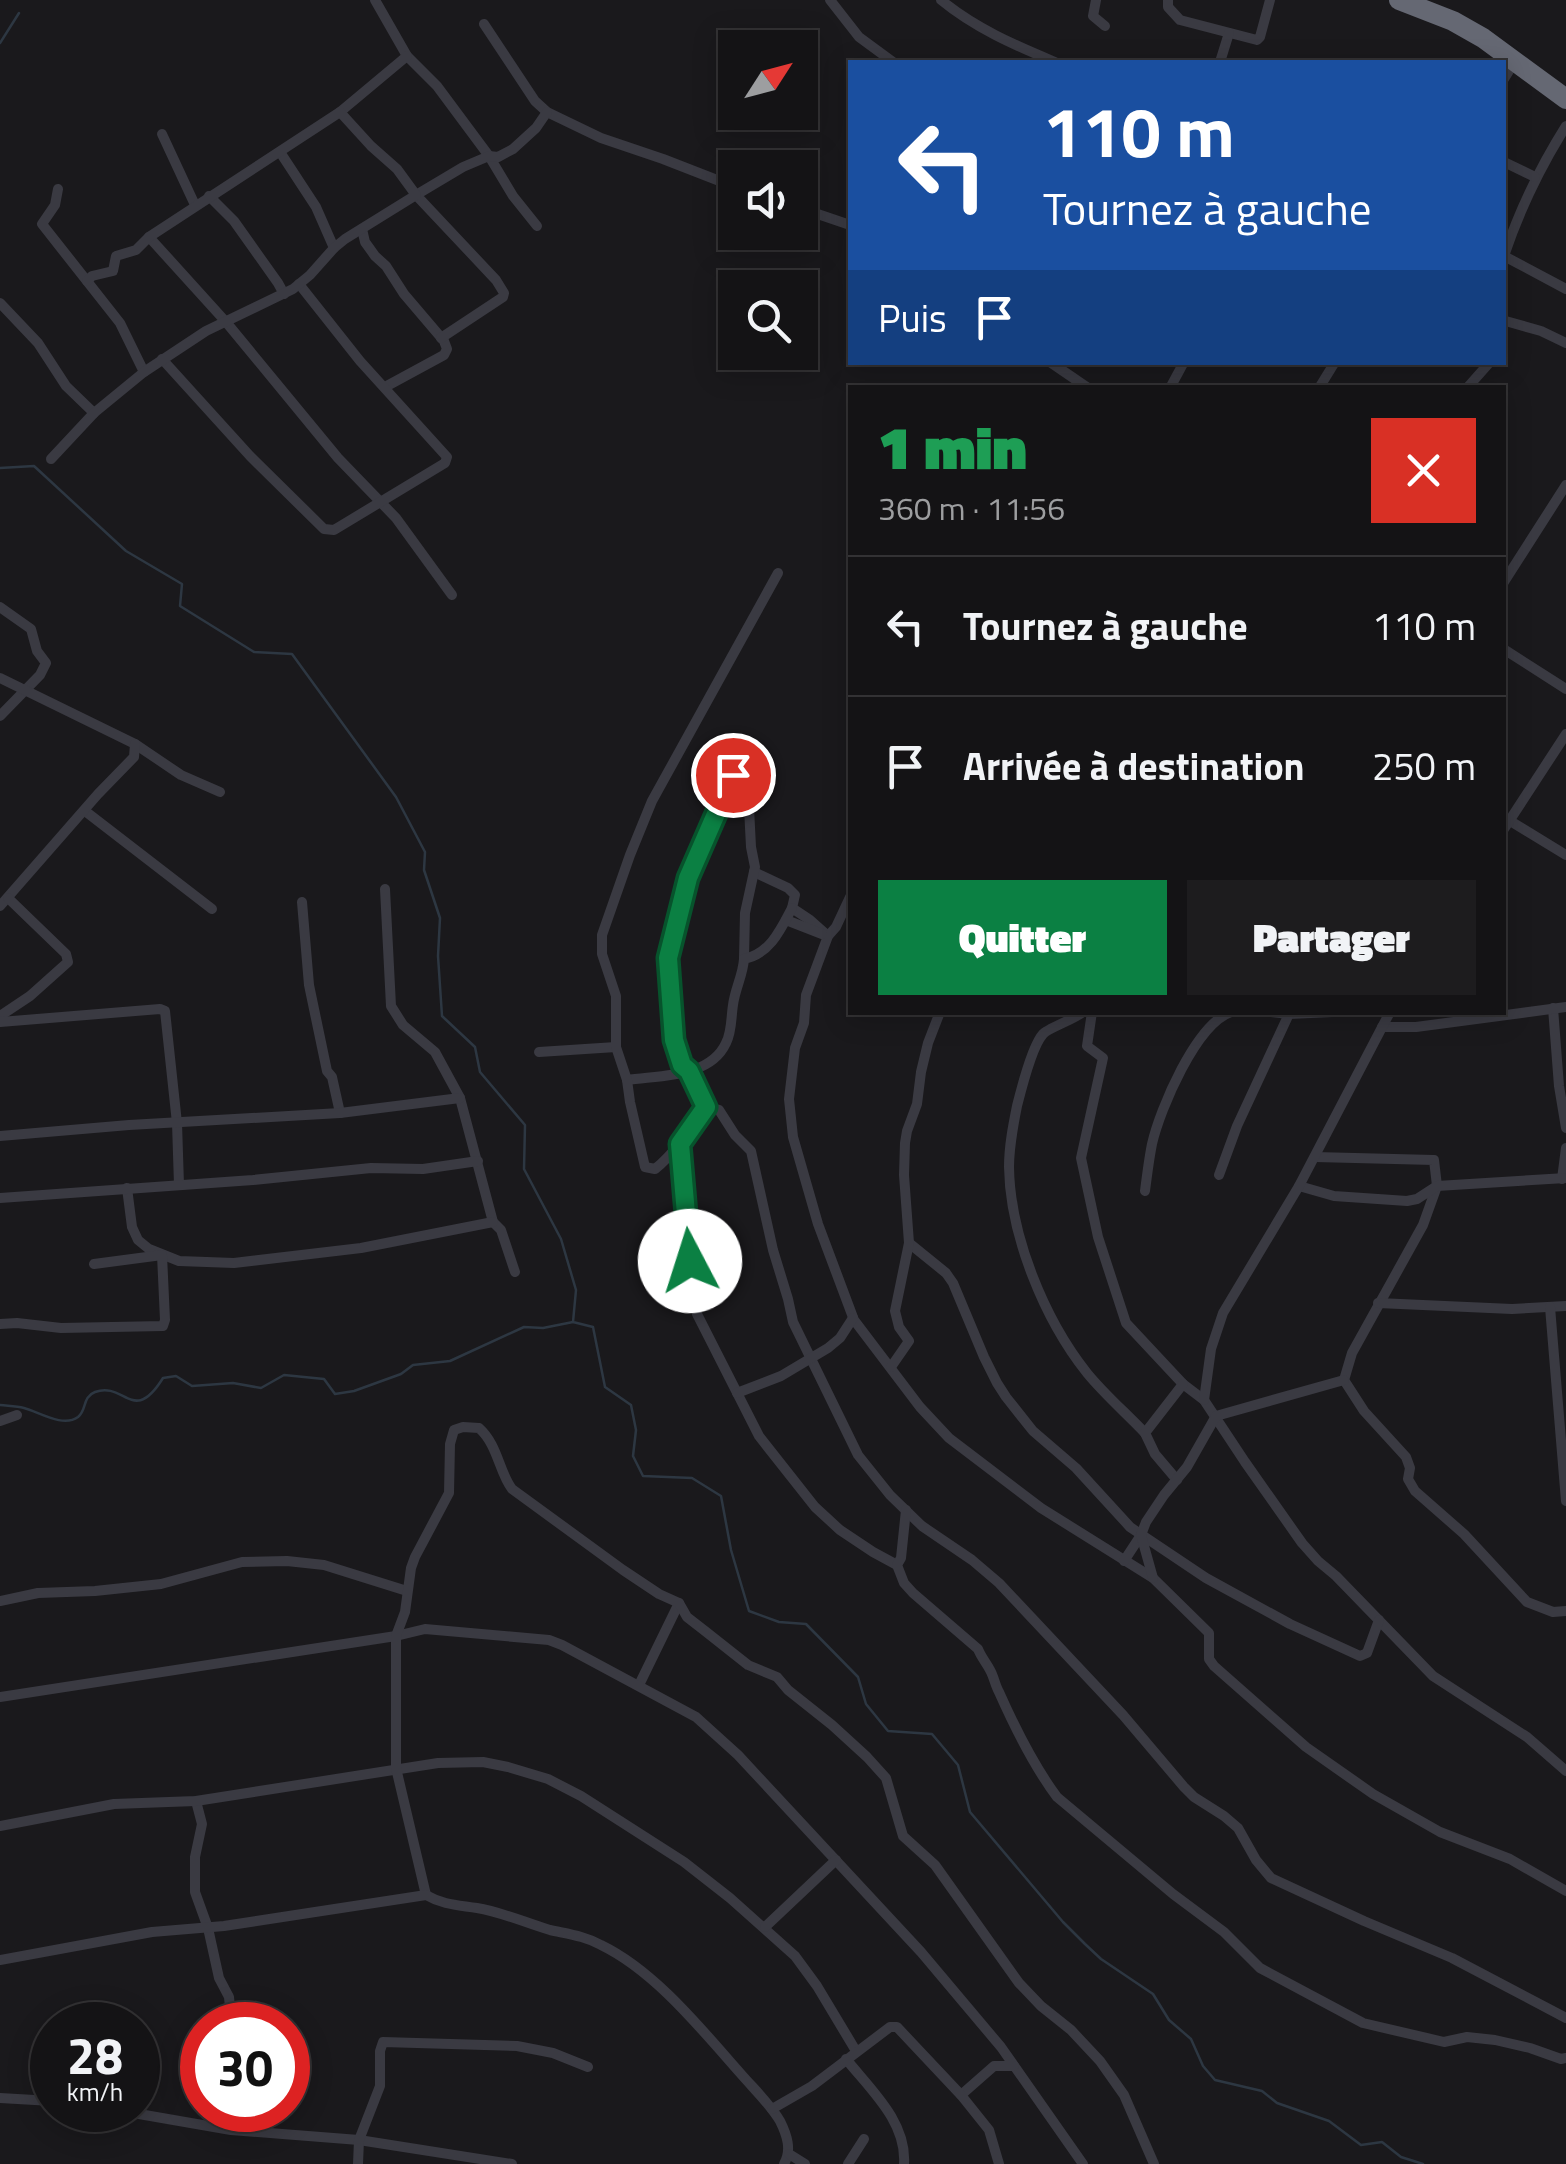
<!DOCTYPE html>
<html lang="fr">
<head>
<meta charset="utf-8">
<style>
  :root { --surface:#141315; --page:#1d1c1e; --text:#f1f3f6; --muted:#9d9ea0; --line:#333234; --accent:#0b8043 }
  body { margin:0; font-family:"Titillium Web",sans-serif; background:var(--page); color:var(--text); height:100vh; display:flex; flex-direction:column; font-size:38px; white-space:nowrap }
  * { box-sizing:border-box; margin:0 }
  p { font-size:32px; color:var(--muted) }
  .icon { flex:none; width:55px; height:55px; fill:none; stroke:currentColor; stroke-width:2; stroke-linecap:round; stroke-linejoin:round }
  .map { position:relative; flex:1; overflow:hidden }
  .details { position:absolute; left:848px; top:385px; width:658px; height:630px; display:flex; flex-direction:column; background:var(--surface); border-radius:0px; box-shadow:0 5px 25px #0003,0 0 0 2px var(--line) }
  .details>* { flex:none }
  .guide { position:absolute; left:848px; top:60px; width:658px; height:305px; border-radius:0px; box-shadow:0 5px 25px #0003,0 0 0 2px var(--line); background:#1a4fa0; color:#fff; overflow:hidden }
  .needle { width:65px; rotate:54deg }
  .fabs { position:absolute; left:718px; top:30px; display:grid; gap:20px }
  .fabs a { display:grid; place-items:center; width:100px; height:100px; border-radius:0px; background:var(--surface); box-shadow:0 5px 25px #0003,0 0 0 2px var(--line); font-size:50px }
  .speed { position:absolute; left:30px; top:2002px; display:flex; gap:20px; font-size:50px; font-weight:700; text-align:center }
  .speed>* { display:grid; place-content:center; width:130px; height:130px; border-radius:50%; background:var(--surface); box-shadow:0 5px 25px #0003,0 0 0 2px var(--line); line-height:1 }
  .speed small { font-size:25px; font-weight:400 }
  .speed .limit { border:15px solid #d22; background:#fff; color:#111 }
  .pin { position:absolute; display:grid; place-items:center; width:85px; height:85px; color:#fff; margin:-42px; border:5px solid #fff; border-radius:50%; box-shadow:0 2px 10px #0007 }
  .me { position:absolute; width:110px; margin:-55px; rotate:355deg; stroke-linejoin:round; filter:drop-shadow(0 0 8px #0008) }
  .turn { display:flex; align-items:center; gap:35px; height:210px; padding:0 30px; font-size:45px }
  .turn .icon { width:130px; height:130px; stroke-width:2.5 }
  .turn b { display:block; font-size:70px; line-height:85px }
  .then { display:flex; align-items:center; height:95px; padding:0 30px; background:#0003; gap:20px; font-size:38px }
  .round { display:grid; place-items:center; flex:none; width:105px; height:105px; border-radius:0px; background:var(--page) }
  .overview { display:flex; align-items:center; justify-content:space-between; height:170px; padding:0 30px }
  h1 { font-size:60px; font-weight:800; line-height:75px; color:#1e9e55 }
  .action { display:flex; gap:20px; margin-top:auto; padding:20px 30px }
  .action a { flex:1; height:115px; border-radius:0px; background:var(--accent); color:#fff; font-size:40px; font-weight:800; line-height:115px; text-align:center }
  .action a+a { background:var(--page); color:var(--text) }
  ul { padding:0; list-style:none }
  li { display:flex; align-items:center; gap:30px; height:140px; padding:0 30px; border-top:2px solid var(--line) }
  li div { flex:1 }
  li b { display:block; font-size:38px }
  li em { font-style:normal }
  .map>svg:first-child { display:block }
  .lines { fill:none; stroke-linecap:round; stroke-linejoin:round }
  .stream { stroke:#2d3742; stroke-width:2.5 }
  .street { stroke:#3a3a42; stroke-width:10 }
  .highway { stroke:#656873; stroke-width:20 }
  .route-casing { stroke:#07532c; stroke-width:25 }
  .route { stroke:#0b8043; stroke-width:18 }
</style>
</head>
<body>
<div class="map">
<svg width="1566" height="2164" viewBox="0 0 1566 2164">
  <rect width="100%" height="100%" fill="#1a191c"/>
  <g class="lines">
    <g class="stream">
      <polyline points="0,43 19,13"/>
      <polyline points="0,468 34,466 126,551 182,584 180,606 254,652 292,654 396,797 425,852 424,870 440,918 438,956 442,1016 475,1047 480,1072 525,1125 524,1169 561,1239 576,1290 573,1322 593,1327 605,1387 631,1405 636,1430 633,1456 643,1476 692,1478 721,1496 731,1550 749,1611 779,1622 806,1624 858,1677 866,1704 888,1731 932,1734 958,1765 970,1812 1063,1922 1085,1944 1101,1959 1153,1994 1169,2020 1191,2039 1203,2066 1215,2080 1262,2091 1277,2103 1329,2121 1361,2145 1382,2142 1401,2157 1423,2164"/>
      <path d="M0 1405C8 1406 16 1406 24 1408 39 1412 63 1428 78 1417 87 1410 82 1397 95 1392 125 1381 133 1426 163 1378L176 1376 192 1386 233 1383 261 1388 284 1375 324 1379 335 1394 354 1391 401 1374 413 1365 450 1361 524 1327 543 1328 573 1322"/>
    </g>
    <g class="street">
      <polyline points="375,0 407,56 437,86 489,156 513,196 537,226"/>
      <polyline points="830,0 859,37 893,62"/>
      <path d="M941 0C975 28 1014 45 1055 62"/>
      <polyline points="1096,0 1093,16 1105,26"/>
      <polyline points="1168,0 1168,7 1180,20 1257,40 1260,37 1270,0"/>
      <polyline points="484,24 535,101 547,112 601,138 663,159 735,187"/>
      <polyline points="1220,62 1229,33"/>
      <polyline points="1502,82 1515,61"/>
      <polyline points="340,112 407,56"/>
      <path d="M1566 126C1539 169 1520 208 1504 256L1566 289"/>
      <polyline points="162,134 195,205"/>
      <polyline points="280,152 316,207 334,248"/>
      <polyline points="1504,162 1535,177"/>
      <polyline points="58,189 55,205 42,224 120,323 144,372"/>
      <polyline points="209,196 234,221 278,283 284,294"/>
      <polyline points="800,208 850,225"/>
      <polyline points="362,229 365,242 375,256 386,266 404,294 444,341 447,349 444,355 385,387"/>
      <polyline points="149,237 226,322 338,458 396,518 452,595"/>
      <polyline points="0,303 38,343 66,386 94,413"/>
      <polyline points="1502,320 1541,331 1566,343"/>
      <polyline points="441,338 503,297 504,293 496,280 416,195 463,167 489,156 498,157 513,149 536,128 547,112"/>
      <polyline points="162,359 250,456 324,529 334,530 445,463 447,457 360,361 299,284"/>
      <polyline points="1050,362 1088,388"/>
      <polyline points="1170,388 1184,362"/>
      <polyline points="1319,388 1335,362"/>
      <polyline points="1467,388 1490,362"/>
      <polyline points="51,459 94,413 144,372 206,331 293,289 310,275 334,248 345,239 416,195 397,169 371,146 340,112 149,237 136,250 116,256 113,271 92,276 87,281"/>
      <polyline points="1502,585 1566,485"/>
      <polyline points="0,607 31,629 37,651 46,663 40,675 0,716"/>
      <polyline points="1502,648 1566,689"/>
      <polyline points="0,678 135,744 181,775 220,792"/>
      <polyline points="85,811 212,909"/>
      <polyline points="1502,816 1566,855"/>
      <polyline points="1502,832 1566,734"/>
      <polyline points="754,872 788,888 795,895 792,908 810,920 828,936"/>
      <polyline points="385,889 391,1006 403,1025 435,1052 460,1098 493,1222 501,1230 515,1272"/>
      <polyline points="850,897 836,927 828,936 806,995 804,1023 795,1048 789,1099 793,1137 818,1224 854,1320 920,1407 949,1438 1041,1508 1153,1578 1209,1633 1209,1659 1214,1666 1306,1747 1373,1794 1440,1832 1510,1859 1566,1891"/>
      <polyline points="302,902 309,985 327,1071 332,1077 340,1113"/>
      <polyline points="0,906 98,794 134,757 135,744"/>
      <polyline points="786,920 822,934"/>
      <polyline points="744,959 745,913 755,867 751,847 748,788 733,775 689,878 669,957 674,1040 682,1065 689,1071 705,1107 719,1110 735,1135 751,1151 773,1250 788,1299 793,1322 858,1455 890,1495 922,1526 972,1560 999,1583 1123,1715 1184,1787 1194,1797 1224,1816 1238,1828 1256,1860 1271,1878 1364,1921 1452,1958 1566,2018"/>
      <polyline points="1553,1008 1559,1086 1566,1128"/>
      <path d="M1083 1012C1073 1020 1048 1028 1043 1034 1032 1046 1021 1090 1017 1106 1013 1126 1009 1146 1009 1167 1010 1235 1044 1319 1087 1373 1104 1394 1126 1413 1145 1433"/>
      <polyline points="1092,1012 1087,1046 1103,1058 1081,1158 1098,1237 1126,1323 1183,1384 1204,1400 1245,1462 1302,1543 1318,1561 1336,1576 1433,1676 1527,1737 1566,1771"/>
      <polyline points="1271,1012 1289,1014 1333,1012"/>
      <polyline points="0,1016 30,996 68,962 66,954 8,898"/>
      <polyline points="0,1022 160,1009 165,1011 177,1123 179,1185"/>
      <polyline points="1382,1027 1416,1027 1566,1007"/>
      <polyline points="539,1052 616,1047"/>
      <path d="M627 1080C660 1075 710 1078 726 1043 732 1032 731 1017 733 1005 735 989 743 975 744 959 770 954 781 929 792 908"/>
      <path d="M705 1107C690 1129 676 1152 655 1169L645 1167 630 1102 627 1080 616 1047V996L602 954V935L630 855 652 801 778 573"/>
      <polyline points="0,1136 129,1125 340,1113 460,1098"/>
      <polyline points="680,1144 684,1165 687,1240 697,1314 759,1436 815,1507 840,1530 873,1552 897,1565"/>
      <polyline points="1315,1157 1434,1160 1437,1186 1423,1225 1352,1353 1344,1380 1364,1411 1406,1457 1410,1468 1408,1479 1415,1491 1464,1534 1527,1602 1553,1612 1566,1611"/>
      <polyline points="1219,1175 1237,1126 1289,1014"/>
      <polyline points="1562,1179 1566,1148"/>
      <polyline points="1299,1186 1334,1196 1407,1201 1417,1199 1437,1186 1566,1178"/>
      <polyline points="127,1188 132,1227 138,1240 149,1249 179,1261 234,1263 361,1248 493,1222"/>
      <path d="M1145 1191C1147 1175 1149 1159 1152 1144 1160 1109 1196 1024 1231 1012"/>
      <polyline points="0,1198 253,1180 371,1168 423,1169 478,1161"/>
      <polyline points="909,1243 946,1273 953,1283 984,1357 997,1383 1006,1397 1033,1431 1076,1468 1130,1527 1206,1578 1290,1624 1360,1656 1367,1653 1379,1620"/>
      <polyline points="1378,1303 1512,1309 1566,1306"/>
      <polyline points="1550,1307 1566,1501"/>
      <polyline points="0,1324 17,1323 61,1328 163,1326 165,1320 162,1255 94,1264"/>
      <polyline points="891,1367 909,1341 899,1327 895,1311 909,1243 904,1175 905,1143 907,1131 917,1104 921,1072 928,1043 940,1012"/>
      <polyline points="737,1393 781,1376 828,1348 840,1338 853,1318"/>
      <polyline points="1204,1400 1211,1349 1223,1313 1299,1186 1390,1012"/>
      <polyline points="0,1421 17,1415"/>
      <polyline points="1177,1480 1155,1454 1145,1433 1183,1384"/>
      <path d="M906 1510 901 1558 897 1565 904 1583 913 1593 978 1649C981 1657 986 1662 990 1670 994 1677 995 1685 999 1692 1015 1728 1033 1765 1057 1797L1173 1894 1224 1932 1260 1968 1363 2023 1444 2042 1467 2037 1495 2040 1530 2048 1561 2059 1566 2058"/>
      <polyline points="1124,1561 1141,1535"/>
      <polyline points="1153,1578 1141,1535 1146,1522 1164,1495 1187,1467 1216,1416 1344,1380"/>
      <polyline points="0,1601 38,1593 95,1591 161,1584 242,1562 287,1561 324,1565 407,1591"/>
      <polyline points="639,1685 679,1603"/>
      <polyline points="0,1697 396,1636 425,1629 549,1640 562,1645 696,1717 738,1755 921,1952 1001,2047 1083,2164"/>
      <polyline points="196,1801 202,1824 195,1857 195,1892 208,1928 219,1978 229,1997 231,2018"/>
      <polyline points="0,1826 114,1804 196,1801 438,1763 483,1762 508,1767 548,1779 581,1796 684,1862 730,1898 795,1956 817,1986 856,2051"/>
      <path d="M426 1895 396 1768V1636L405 1612 411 1568 415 1557 449 1493 450 1444 454 1430 463 1427 479 1428C498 1445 499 1472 512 1489L623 1570 659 1594 679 1603 687 1617 705 1631 748 1665 777 1677 788 1690 832 1725 867 1757 886 1778 903 1836 935 1865 1019 1983 1041 2006 1071 2030 1100 2061 1124 2095 1154 2164"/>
      <polyline points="765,1927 836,1860"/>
      <path d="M0 1960 152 1932 224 1926 426 1895C443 1905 458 1905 477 1908 502 1912 526 1923 550 1930 568 1934 585 1936 601 1945 655 1971 702 2030 741 2074 754 2089 770 2104 780 2121 787 2135 792 2150 784 2164"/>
      <path d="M846 2059C871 2090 907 2122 904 2164"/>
      <polyline points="961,2095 994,2066 1014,2066"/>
      <polyline points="0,2098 52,2101"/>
      <polyline points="772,2109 812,2086 890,2027 897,2027 961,2095 989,2130 999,2164"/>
      <polyline points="116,2110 231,2130 359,2140 512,2164"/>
      <polyline points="789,2154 805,2164"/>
      <polyline points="358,2164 359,2140 380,2086 380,2051 383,2042 517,2046 553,2053 588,2067"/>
      <polyline points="848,2164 864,2139"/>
    </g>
    <polyline class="highway" points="1399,0 1453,21 1483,38 1566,99"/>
  </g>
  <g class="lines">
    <defs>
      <polyline id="route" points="690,1261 680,1144 706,1107 689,1071 682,1065 674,1040 668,958 688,878 733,775"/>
    </defs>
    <use href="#route" class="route-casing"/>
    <use href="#route" class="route"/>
  </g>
</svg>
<div class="fabs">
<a><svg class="needle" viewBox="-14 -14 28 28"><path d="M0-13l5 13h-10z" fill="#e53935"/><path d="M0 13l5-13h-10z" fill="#9d9ea0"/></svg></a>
<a><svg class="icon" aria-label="sound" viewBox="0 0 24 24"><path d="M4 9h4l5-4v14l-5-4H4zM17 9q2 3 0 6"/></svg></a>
<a><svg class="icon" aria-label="search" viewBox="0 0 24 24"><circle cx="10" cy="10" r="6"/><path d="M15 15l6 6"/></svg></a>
</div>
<div class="speed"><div>28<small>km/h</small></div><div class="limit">30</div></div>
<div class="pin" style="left:733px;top:775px;background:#d93025"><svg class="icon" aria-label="arrive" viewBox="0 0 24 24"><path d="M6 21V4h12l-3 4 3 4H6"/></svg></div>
<svg class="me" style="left:690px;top:1261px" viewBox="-20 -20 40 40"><circle r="19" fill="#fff"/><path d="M0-13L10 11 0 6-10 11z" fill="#0b8043"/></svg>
<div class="guide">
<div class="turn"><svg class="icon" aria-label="left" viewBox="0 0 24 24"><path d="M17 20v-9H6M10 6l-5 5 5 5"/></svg><div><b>110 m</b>Tournez à gauche</div></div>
<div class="then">Puis<svg class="icon" aria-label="arrive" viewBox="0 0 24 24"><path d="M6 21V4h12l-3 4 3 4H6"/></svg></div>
</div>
<section class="details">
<div class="overview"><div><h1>1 min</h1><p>360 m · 11:56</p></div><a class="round" style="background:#d93025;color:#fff"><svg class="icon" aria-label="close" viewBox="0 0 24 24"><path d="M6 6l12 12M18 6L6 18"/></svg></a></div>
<ul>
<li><svg class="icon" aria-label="left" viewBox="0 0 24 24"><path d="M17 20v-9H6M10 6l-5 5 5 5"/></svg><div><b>Tournez à gauche</b></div><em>110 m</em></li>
<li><svg class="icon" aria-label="arrive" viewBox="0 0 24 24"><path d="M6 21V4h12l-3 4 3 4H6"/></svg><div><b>Arrivée à destination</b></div><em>250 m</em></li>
</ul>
<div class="action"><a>Quitter</a><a>Partager</a></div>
</section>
</div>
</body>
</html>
